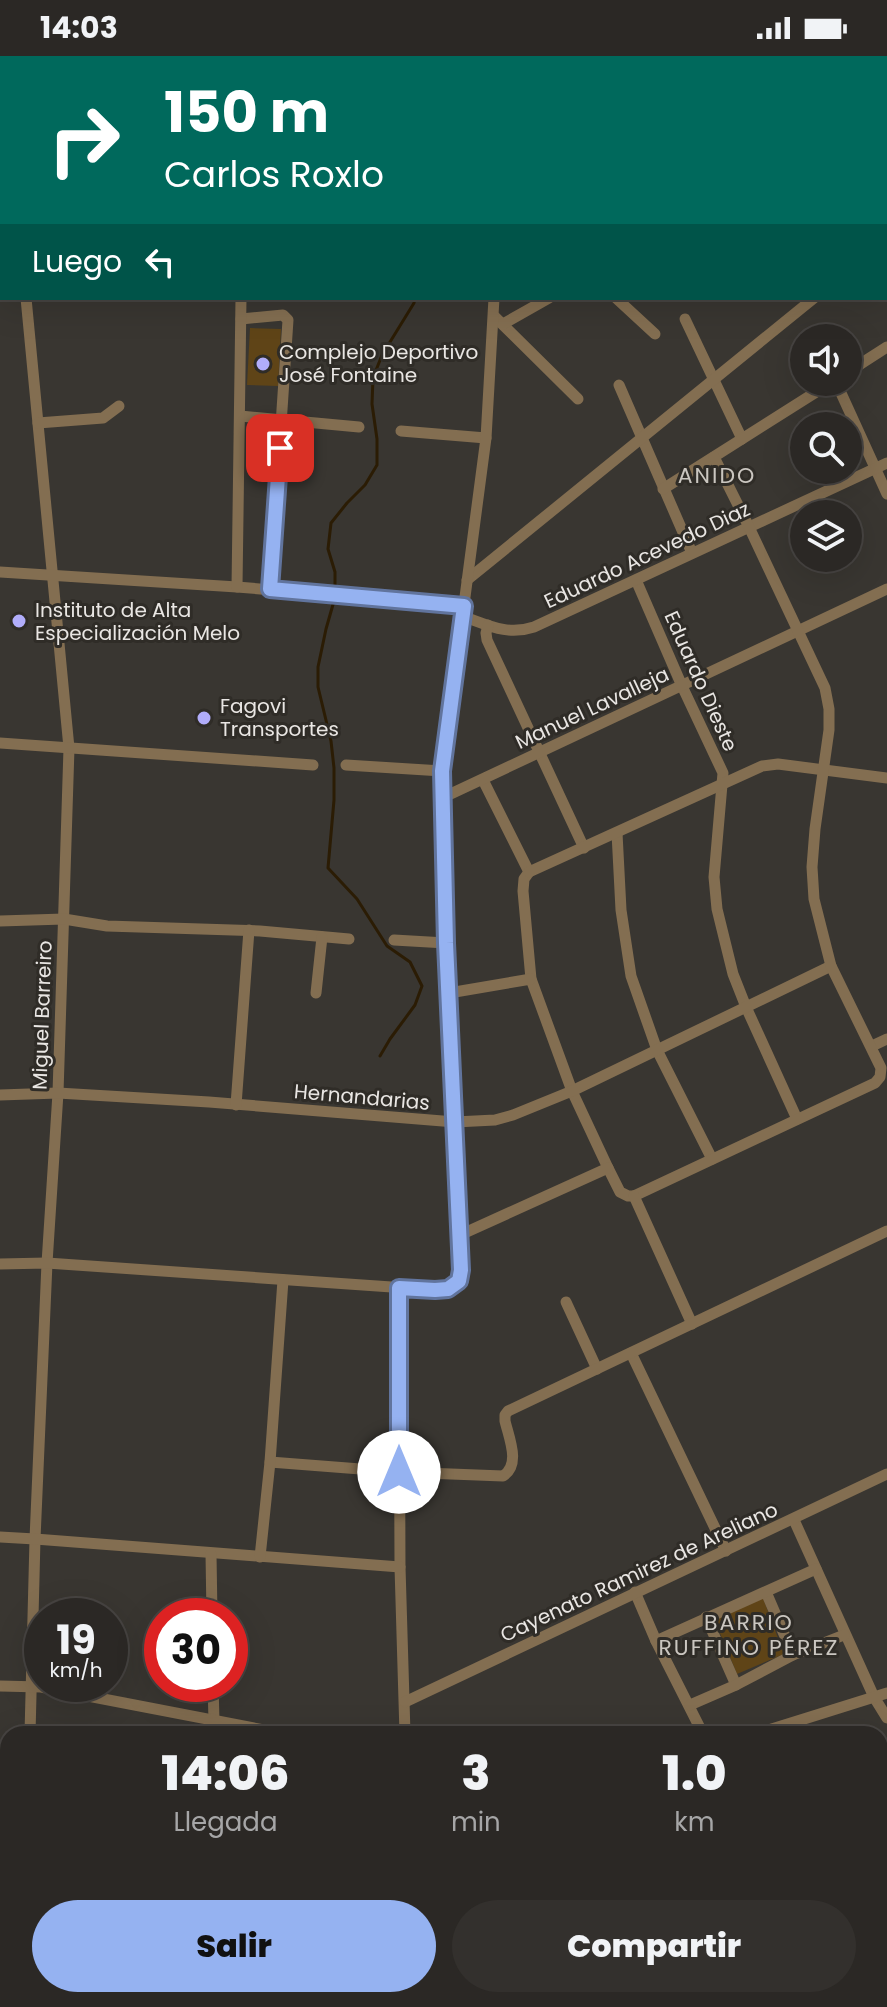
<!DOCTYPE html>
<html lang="es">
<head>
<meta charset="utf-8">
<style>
  :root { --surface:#2b2825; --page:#33302d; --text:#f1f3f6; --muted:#a6a6a7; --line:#474442; --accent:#95b2f1 }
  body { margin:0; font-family:Poppins,sans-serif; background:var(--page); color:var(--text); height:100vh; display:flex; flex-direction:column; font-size:30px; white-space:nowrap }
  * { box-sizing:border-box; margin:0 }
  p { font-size:26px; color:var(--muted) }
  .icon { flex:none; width:44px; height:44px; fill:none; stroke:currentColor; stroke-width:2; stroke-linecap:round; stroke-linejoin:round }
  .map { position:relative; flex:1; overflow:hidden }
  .side { position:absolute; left:0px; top:1670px; width:888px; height:282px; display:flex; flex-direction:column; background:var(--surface); border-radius:24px 24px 0 0; box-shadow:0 8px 32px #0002,0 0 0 2px var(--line) }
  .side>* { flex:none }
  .guide { position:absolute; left:0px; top:0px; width:888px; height:244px; box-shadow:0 8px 32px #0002,0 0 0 2px var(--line); background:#00695c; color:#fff; overflow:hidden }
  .tools { position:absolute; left:790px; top:268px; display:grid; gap:16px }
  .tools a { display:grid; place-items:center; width:72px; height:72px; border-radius:50%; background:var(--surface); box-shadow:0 8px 32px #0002,0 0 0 2px var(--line); font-size:40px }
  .speed { position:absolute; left:24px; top:1542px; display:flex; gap:16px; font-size:40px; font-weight:700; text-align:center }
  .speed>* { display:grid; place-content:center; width:104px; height:104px; border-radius:50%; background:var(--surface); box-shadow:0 8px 32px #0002,0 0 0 2px var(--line); line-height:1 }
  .speed small { font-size:20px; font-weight:400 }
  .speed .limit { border:12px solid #d22; background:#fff; color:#111 }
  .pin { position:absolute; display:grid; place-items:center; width:68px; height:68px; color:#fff; margin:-34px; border-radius:16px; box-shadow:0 4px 12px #0006 }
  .me { position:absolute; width:88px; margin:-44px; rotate:0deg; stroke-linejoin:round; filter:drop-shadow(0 0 6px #0008) }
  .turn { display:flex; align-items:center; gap:28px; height:168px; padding:0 32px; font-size:36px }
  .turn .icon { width:104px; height:104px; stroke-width:2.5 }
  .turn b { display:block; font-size:56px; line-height:68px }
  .then { display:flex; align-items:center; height:76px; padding:0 32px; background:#0003; gap:16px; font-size:30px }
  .eta { display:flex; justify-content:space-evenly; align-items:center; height:136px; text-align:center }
  .eta b { font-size:48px; font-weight:800; line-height:56px }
  .primary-button { display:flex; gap:16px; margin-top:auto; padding:16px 32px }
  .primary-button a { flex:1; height:92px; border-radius:48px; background:var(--accent); color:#111; font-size:32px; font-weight:800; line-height:92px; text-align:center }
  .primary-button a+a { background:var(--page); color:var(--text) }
  .status { display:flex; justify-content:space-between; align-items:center; height:56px; padding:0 40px; background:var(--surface); direction:ltr }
  .status svg { height:22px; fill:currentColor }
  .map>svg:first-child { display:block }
  .green { fill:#5f4417 }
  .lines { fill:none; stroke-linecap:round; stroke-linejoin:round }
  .stream { stroke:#2b1c04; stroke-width:3 }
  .minor { stroke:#836e51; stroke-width:11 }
  .major { stroke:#cea466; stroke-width:14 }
  .route-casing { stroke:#61749d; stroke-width:20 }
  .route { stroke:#95b2f1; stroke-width:14 }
  .poi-dot { fill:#b1adfa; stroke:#2f2c27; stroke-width:3 }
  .labels { text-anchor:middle; stroke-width:6; stroke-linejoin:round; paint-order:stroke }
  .poi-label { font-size:20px; fill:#e9e6e3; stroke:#2f2c27; text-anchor:start }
  .street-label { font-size:20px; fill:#e9e6e3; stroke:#2f2c27 }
  .neighbourhood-label { font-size:22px; letter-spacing:2px; fill:#cac6c0; stroke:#2f2c27 }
</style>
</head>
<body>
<div class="status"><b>14:03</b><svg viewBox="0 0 49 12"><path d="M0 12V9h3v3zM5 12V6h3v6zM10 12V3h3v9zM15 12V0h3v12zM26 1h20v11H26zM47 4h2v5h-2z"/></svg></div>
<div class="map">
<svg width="887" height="1951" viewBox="0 0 887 1951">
  <rect width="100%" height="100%" fill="#393631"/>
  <g class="green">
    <polygon points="250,272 281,273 278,330 247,329"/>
    <polygon points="250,373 273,374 272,392 249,391"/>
    <polygon points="763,1542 784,1598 737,1618 714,1563"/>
  </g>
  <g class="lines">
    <g class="stream">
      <polyline points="383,2 393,0"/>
      <polyline points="401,2 402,0"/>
      <polyline points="0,110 2,110"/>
      <polyline points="335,533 335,516 328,493 331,467 347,447 365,429 377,409 377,383 372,348 373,322 382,299 414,247 415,242"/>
      <polyline points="334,545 326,573 318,611 318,631 331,685 334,712 334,744 328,812 357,843 387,890 410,906 422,930 415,949 390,983 380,1000"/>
    </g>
    <g class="minor">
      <polyline points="680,0 681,2"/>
      <polyline points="258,2 258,0"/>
      <polyline points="327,2 335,0"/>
      <polyline points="504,2 505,0"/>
      <polyline points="616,2 617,0"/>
      <polyline points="731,2 733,0"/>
      <polyline points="800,2 802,0"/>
      <polyline points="0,44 2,54"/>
      <polyline points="0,76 2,76"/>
      <polyline points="0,155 2,156"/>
      <polyline points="886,184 887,183"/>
      <polyline points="26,242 69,692 58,1037 47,1207 35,1483 30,1678"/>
      <polyline points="616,242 655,278"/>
      <polyline points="495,261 578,343"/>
      <polyline points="241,263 283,259 288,264 270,533"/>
      <polyline points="685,263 742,383"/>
      <polyline points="503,268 549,242"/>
      <polyline points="848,316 887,291"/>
      <polyline points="836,326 887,438"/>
      <polyline points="619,329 692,497"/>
      <polyline points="240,360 359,371"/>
      <polyline points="38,367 103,362 119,350"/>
      <polyline points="401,375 486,382"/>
      <polyline points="663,433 832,326"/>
      <polyline points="0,516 237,531 464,550"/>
      <polyline points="467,524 814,242"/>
      <polyline points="636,524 682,630 723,717 714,821 717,853 733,918 746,951 797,1063"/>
      <polyline points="237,531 241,242"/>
      <path d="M462 560C488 569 507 580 534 571L887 407"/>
      <polyline points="488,569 486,577 487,584 584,792"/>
      <polyline points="0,687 313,709"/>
      <polyline points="346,709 442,715"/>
      <polyline points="483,724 529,816 524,823 523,835 531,923 572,1035 608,1112 620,1136 628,1140 634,1140"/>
      <polyline points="442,742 887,533"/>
      <polyline points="617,777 621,854 631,920 657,994 712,1103"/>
      <polyline points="529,816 762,710 778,708 887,722"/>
      <polyline points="0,865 64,863 107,870 260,875 349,883"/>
      <polyline points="394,884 446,887"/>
      <polyline points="316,937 322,881"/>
      <polyline points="449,937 531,923"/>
      <polyline points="872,990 887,983"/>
      <polyline points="0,1039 58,1037 209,1046 455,1066 495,1064 513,1059 572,1035 831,910"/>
      <polyline points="236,1049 249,874"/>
      <polyline points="634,1140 875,1027 880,1021 881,1012 831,910 814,843 812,811 815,773 829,674 829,653 825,632 749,471 714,401"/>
      <polyline points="634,1140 692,1268"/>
      <polyline points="460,1179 608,1112"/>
      <polyline points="0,1208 47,1207 435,1234 448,1233 459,1225 460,1179 446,887 442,715 486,382 494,242"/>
      <polyline points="399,1232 400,1511 405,1678"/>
      <polyline points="566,1246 597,1313"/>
      <polyline points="631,1297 726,1495"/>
      <path d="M270 1406 399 1416 503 1420C521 1409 509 1382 505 1365V1359L508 1355 887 1175"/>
      <polyline points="794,1464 874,1641 887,1662"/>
      <polyline points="0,1481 35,1483 400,1511"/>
      <polyline points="211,1498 212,1560"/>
      <polyline points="260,1501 270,1406 283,1224"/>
      <polyline points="635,1536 656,1585 703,1678"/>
      <polyline points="766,1536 793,1599"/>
      <polyline points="706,1561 736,1629"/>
      <polyline points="656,1585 816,1513"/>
      <polyline points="213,1628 214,1665"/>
      <polyline points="0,1630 41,1631 285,1678"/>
      <polyline points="405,1646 887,1418"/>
      <polyline points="690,1649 736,1629 793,1599 844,1579"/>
      <polyline points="756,1678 887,1637"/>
      <polyline points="0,1756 8,1756"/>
      <polyline points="0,1888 8,1888"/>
      <polyline points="273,1944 307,1951"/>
      <polyline points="25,1951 25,1944"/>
      <polyline points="173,1951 174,1944"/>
      <polyline points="385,1951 386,1944"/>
    </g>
    <g class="major">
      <polyline points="880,1797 887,1790"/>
      <polyline points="739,1951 746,1944"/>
    </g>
  </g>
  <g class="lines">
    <defs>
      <polyline id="route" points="280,392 270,533 464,550 442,715 446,887 461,1214 459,1225 448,1233 435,1234 399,1232 399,1416"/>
    </defs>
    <use href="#route" class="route-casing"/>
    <use href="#route" class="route"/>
  </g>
  <g class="poi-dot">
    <circle cx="263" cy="308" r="8"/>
    <circle cx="19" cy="565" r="8"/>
    <circle cx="204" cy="662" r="8"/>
  </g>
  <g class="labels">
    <g class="poi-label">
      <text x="279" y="303">Complejo Deportivo<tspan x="279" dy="23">José Fontaine</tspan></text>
      <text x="35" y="561">Instituto de Alta<tspan x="35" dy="23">Especialización Melo</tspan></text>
      <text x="220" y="657">Fagovi<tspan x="220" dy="23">Transportes</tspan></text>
    </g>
    <g class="street-label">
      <text transform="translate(647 499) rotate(-25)" y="7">Eduardo Acevedo Diaz</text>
      <text transform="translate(701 625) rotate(66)" y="7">Eduardo Dieste</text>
      <text transform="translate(592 652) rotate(-25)" y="7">Manuel Lavalleja</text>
      <text transform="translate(42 959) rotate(-88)" y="7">Miguel Barreiro</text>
      <text transform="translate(362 1041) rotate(5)" y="7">Hernandarias</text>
      <text transform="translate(639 1516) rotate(-25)" y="7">Cayenato Ramirez de Areliano</text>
    </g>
    <g class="neighbourhood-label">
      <text x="717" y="427">ANIDO</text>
      <text x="749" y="1574">BARRIO<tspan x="749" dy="25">RUFFINO PÉREZ</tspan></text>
    </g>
  </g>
</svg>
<div class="tools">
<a><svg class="icon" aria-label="sound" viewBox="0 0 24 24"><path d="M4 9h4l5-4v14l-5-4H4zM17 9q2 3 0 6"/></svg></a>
<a><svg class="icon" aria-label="search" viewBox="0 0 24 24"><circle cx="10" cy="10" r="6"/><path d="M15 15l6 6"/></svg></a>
<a><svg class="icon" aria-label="layers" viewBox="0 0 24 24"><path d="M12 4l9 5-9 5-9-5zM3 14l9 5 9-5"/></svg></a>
</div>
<div class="speed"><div>19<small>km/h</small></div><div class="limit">30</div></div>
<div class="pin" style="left:280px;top:392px;background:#d93025"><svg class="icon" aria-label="arrive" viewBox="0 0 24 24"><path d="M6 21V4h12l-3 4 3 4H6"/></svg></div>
<svg class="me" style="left:399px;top:1416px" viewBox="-20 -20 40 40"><circle r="19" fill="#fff"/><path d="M0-13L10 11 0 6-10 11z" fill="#95b2f1"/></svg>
<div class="guide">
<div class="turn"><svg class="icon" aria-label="right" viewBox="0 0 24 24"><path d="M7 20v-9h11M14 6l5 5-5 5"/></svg><div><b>150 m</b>Carlos Roxlo</div></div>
<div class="then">Luego<svg class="icon" aria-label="left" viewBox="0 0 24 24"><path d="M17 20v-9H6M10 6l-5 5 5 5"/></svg></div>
</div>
<section class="side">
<div class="eta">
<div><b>14:06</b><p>Llegada</p></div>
<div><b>3</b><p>min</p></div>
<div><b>1.0</b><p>km</p></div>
</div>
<div class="primary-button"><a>Salir</a><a>Compartir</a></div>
</section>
</div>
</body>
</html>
